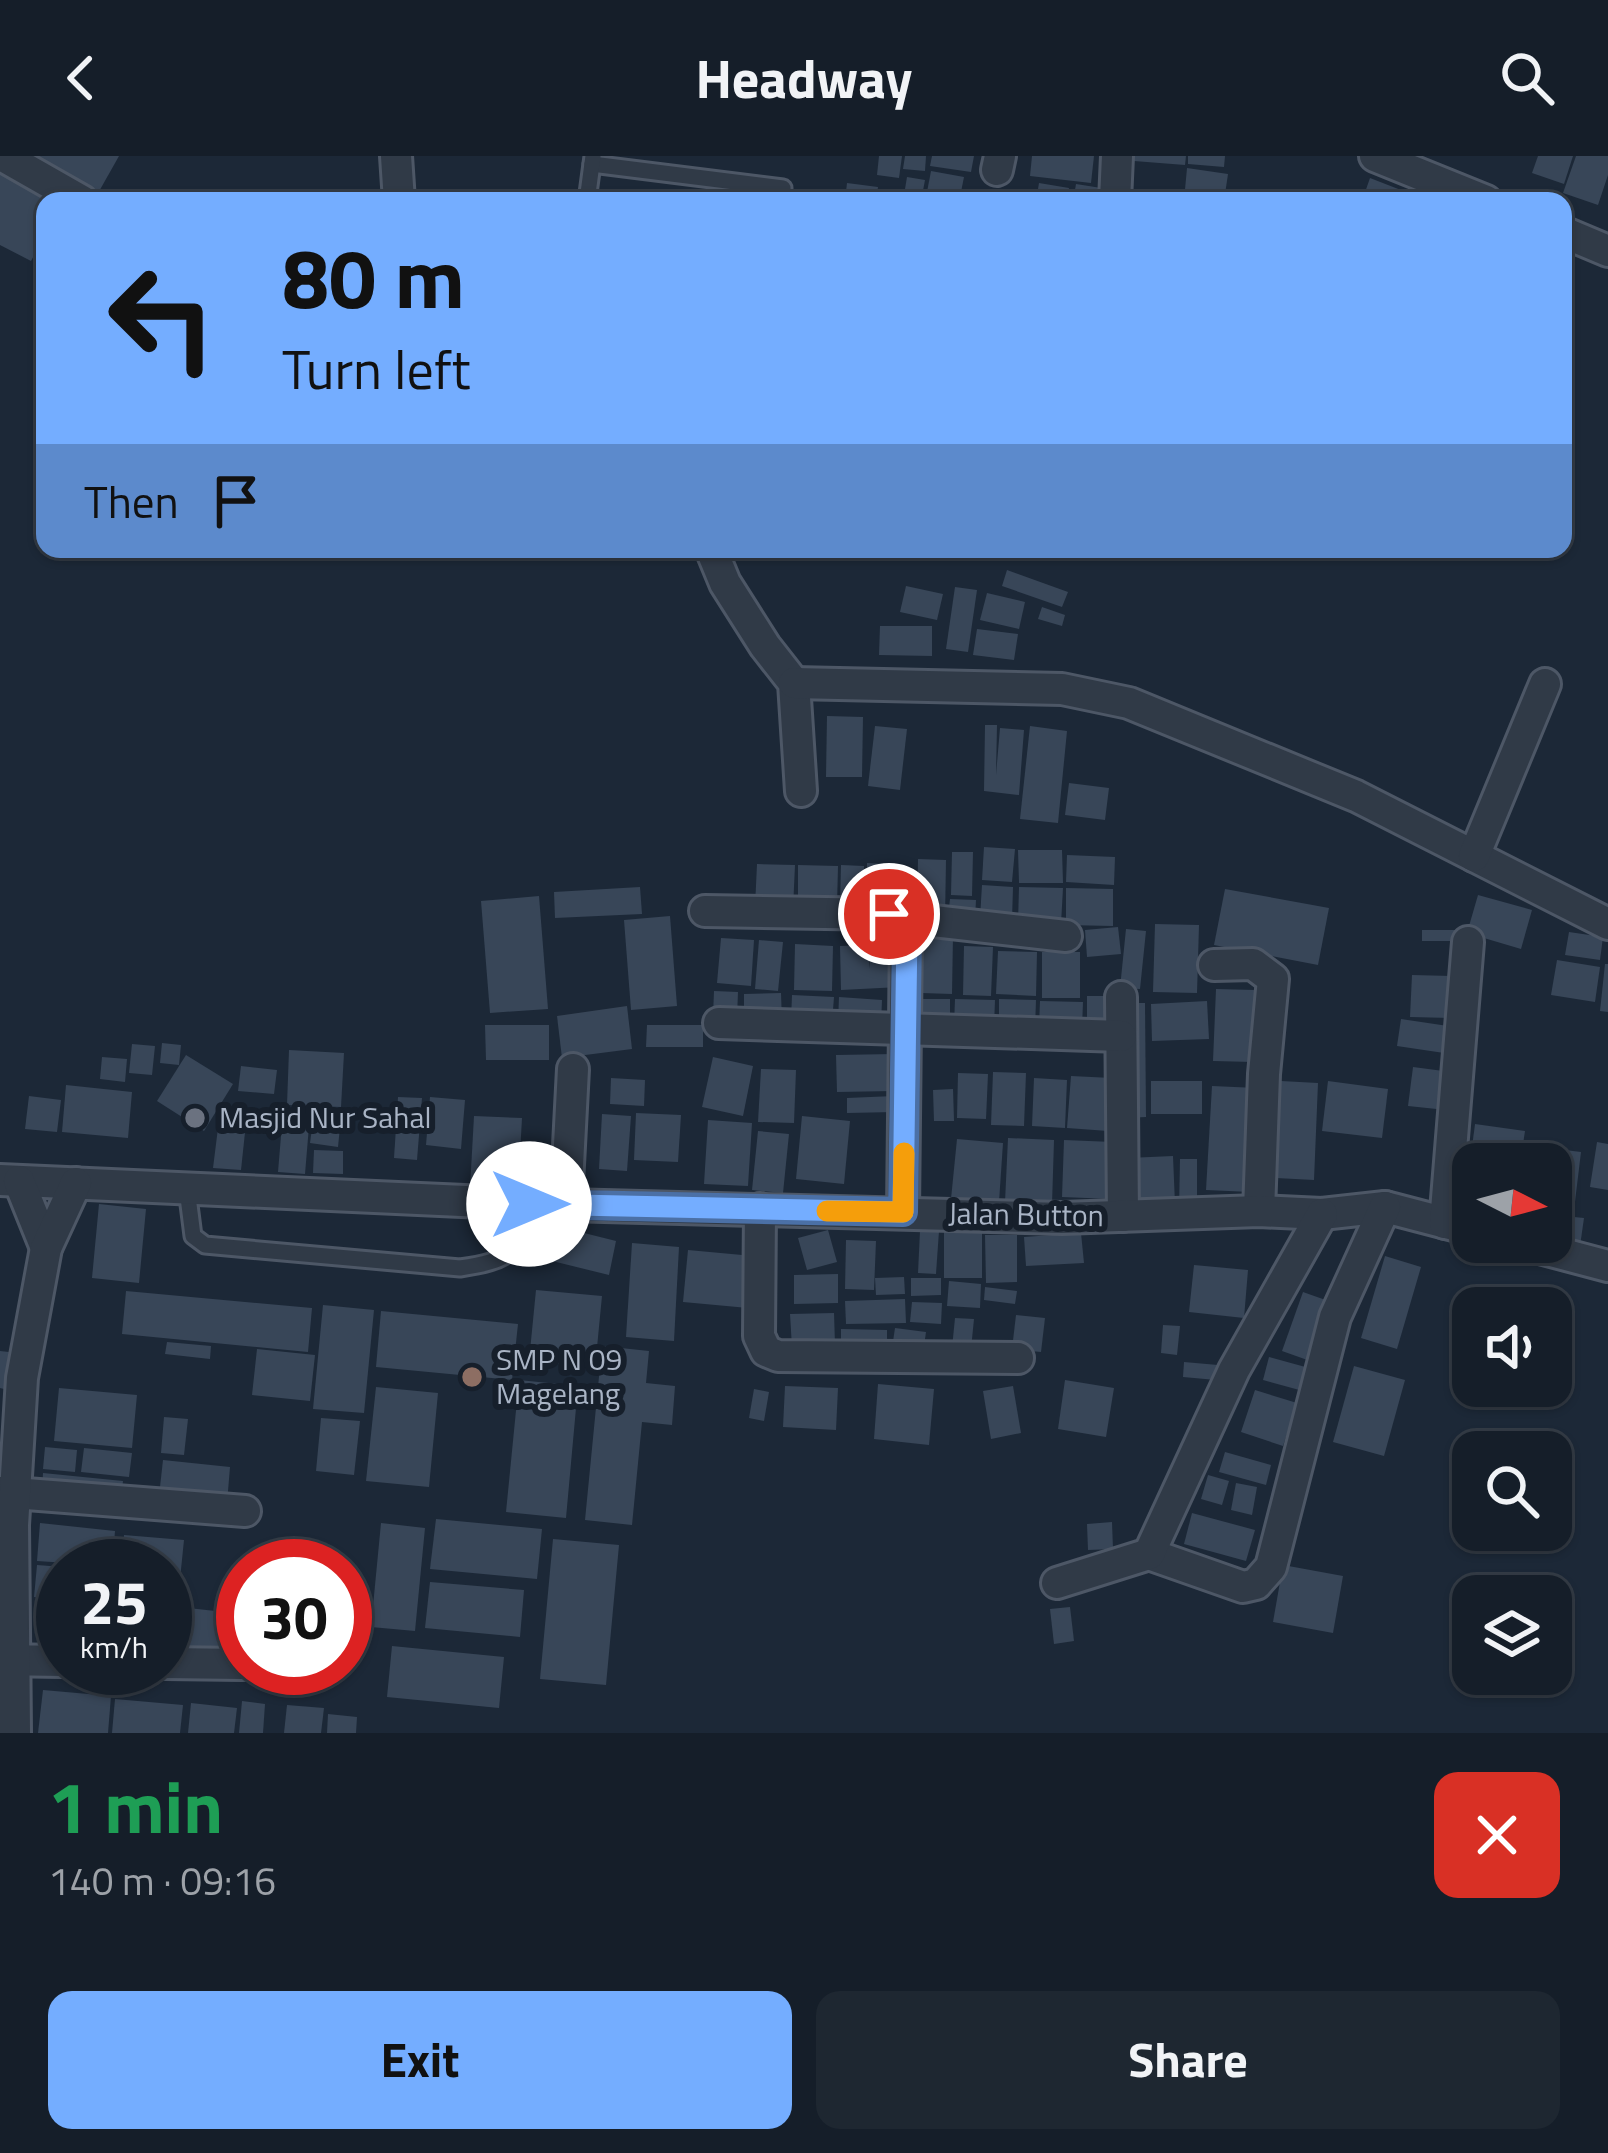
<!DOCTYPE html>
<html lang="en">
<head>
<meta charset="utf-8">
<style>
  :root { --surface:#151e29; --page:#1e2731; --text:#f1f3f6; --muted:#9da2a8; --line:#343c46; --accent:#74adff }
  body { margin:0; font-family:"Titillium Web",sans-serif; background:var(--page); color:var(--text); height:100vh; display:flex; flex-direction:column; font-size:45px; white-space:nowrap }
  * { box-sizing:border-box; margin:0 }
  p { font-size:39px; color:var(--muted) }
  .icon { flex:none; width:66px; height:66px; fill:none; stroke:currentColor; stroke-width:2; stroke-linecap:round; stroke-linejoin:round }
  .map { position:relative; height:1577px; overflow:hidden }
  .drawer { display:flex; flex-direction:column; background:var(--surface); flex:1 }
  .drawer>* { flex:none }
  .hud { position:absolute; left:36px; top:36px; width:1536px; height:366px; border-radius:24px; box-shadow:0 3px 9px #0004,0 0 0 3px var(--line); background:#74adff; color:#111; overflow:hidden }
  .needle { width:78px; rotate:96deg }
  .buttons { position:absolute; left:1452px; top:987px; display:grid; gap:24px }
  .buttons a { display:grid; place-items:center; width:120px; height:120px; border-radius:24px; background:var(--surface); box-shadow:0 3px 9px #0004,0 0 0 3px var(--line); font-size:60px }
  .speed { position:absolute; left:36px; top:1383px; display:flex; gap:24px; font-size:60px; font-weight:700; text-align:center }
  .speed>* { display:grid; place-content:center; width:156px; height:156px; border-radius:50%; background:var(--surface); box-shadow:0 3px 9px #0004,0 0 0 3px var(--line); line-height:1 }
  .speed small { font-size:30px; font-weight:400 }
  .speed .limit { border:18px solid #d22; background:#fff; color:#111 }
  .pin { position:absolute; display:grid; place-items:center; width:102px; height:102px; color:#fff; margin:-51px; border:6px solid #fff; border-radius:50%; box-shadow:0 3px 12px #0007 }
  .me { position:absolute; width:132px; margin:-66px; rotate:90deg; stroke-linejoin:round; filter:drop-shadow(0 0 9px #0008) }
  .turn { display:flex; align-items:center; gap:42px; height:252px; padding:0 48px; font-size:54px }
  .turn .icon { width:156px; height:156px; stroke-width:2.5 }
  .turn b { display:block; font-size:84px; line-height:102px }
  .then { display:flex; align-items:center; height:114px; padding:0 48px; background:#0003; gap:24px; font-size:45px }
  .round { display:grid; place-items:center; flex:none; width:126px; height:126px; border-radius:24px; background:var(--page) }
  .overview { display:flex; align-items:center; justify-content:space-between; height:204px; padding:0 48px }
  h1 { font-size:72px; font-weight:700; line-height:90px; color:#1e9e55 }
  .cta { display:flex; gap:24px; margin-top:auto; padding:24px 48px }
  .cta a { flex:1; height:138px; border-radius:24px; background:var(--accent); color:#111; font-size:48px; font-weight:700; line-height:138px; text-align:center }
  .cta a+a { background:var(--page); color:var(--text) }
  header { display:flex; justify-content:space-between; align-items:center; height:156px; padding:0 48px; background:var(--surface); font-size:54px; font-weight:700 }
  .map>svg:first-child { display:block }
  .building { fill:#384658 }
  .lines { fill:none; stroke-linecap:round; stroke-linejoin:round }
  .service-casing { stroke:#4d5766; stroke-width:21 }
  .minor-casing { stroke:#4d5766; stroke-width:36 }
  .service { stroke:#303a47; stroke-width:15 }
  .minor { stroke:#303a47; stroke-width:30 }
  .route-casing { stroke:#4b70a6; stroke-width:30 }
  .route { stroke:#74adff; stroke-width:21 }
  .slow { stroke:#f59e0b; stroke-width:21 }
  .worship-dot { fill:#6b7280; stroke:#161f2b; stroke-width:4.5 }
  .education-dot { fill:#8d6e63; stroke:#161f2b; stroke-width:4.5 }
  .labels { text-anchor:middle; stroke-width:12; stroke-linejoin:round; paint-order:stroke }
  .poi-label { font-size:30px; fill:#a9b4c5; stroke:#161f2b; text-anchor:start }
  .street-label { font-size:30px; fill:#a9b4c5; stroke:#161f2b }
</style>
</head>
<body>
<header><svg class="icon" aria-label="back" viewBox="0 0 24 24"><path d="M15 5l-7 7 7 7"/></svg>Headway<svg class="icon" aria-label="search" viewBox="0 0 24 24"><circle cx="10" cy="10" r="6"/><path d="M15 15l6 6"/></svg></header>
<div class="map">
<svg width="1608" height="1577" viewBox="0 0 1608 1577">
  <rect width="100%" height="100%" fill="#1c2837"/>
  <g class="building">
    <polygon points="26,0 119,0 97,39"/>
    <polygon points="879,0 902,0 899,22 877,19"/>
    <polygon points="905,0 926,0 925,15 903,13"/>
    <polygon points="932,0 974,0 971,16 930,10"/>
    <polygon points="1032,0 1094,0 1091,27 1030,20"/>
    <polygon points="1134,0 1186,0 1185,9 1134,5"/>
    <polygon points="1188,0 1225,0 1224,11 1188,8"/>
    <polygon points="1538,0 1573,0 1564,28 1532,17"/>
    <polygon points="1576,0 1608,0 1608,19 1598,49 1563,37"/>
    <polygon points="1187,12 1228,18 1224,45 1184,44"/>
    <polygon points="0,14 56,45 45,45 45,79 31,105 0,89"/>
    <polygon points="931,15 964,21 960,41 927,36"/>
    <polygon points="907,21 925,24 921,45 903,45"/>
    <polygon points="1370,22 1406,36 1403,45 1362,45"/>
    <polygon points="847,27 878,31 876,45 845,45"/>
    <polygon points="1039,27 1069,32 1067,45 1036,45"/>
    <polygon points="1076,28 1114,34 1112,45 1073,45"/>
    <polygon points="1007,414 1068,436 1062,451 1002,430"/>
    <polygon points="906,430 943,438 937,464 900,456"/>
    <polygon points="955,431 977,434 968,496 946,493"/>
    <polygon points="987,437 1025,446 1019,473 980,464"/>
    <polygon points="1042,451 1065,459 1062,470 1038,463"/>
    <polygon points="880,470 932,470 932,500 879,499"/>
    <polygon points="977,473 1018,478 1014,504 973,499"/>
    <polygon points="827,560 863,561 862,621 826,621"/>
    <polygon points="985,569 997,569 996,619 1000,572 1024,574 1019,639 984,635"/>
    <polygon points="875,570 907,573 900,634 868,630"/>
    <polygon points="1030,570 1067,575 1058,667 1020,663"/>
    <polygon points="1069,627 1109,632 1105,664 1065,659"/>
    <polygon points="984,691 1015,693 1012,726 982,724"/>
    <polygon points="1018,694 1062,694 1063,727 1019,727"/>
    <polygon points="952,696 973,696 972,740 951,739"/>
    <polygon points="1067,699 1115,701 1114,729 1066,726"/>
    <polygon points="918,703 946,704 945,762 917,761"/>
    <polygon points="867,707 904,709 904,751 866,750"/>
    <polygon points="757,708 795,709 793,753 755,751"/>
    <polygon points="798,709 838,710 837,751 798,750"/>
    <polygon points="841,709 864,710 863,750 840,750"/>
    <polygon points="982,729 1013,731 1012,764 980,762"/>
    <polygon points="640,731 642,758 555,762 554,736"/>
    <polygon points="1019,731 1063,732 1061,768 1018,767"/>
    <polygon points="1066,732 1113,733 1113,770 1066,769"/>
    <polygon points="1225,733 1329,752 1318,809 1214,789"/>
    <polygon points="1478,739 1532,754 1521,793 1467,777"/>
    <polygon points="539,740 548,853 490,857 481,745"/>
    <polygon points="950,743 976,744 975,763 948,760"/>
    <polygon points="670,760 677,850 631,854 624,764"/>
    <polygon points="1155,768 1199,769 1197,837 1153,836"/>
    <polygon points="1118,771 1121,798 1087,801 1085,774"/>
    <polygon points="1126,773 1146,775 1140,833 1120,832"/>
    <rect x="1422" y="774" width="37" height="11"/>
    <polygon points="1569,776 1603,781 1600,804 1565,799"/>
    <polygon points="922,779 953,779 952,838 921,837"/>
    <polygon points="899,781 900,831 841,834 840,790 867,789 870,813 869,782"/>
    <polygon points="721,782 754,784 751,830 717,827"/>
    <polygon points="759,784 783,786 778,835 755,833"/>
    <polygon points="795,788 833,790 832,835 794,834"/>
    <polygon points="964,790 993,791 991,840 963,839"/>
    <polygon points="998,795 1037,796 1036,840 996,838"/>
    <rect x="1042" y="796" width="38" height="46"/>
    <polygon points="1557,804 1600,811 1595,846 1551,839"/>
    <polygon points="1605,808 1608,808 1608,856 1600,855"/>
    <polygon points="1412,819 1452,820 1451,862 1410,861"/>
    <polygon points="1216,833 1255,834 1253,906 1213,905"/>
    <polygon points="714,835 738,836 737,861 713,860"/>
    <polygon points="781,837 782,865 744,866 744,838"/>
    <polygon points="792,839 834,841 832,867 791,864"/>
    <polygon points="1087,840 1114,840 1114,875 1087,874"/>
    <polygon points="839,841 882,844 881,869 838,866"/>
    <rect x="922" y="843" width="28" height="26"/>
    <polygon points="955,843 995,844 994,871 954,869"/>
    <polygon points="999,843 1036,844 1035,873 999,872"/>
    <polygon points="1040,845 1083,846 1082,872 1039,870"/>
    <polygon points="1207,845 1209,883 1152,885 1151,848"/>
    <polygon points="1125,847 1145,847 1146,961 1126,962"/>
    <polygon points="627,850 632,893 562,902 557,860"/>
    <polygon points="1401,863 1448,870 1444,897 1397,890"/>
    <polygon points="485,869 549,869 549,904 486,904"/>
    <polygon points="647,869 703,869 703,891 646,891"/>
    <polygon points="162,887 181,889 179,909 160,907"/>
    <polygon points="132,888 155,890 152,919 129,917"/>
    <polygon points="289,894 344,897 341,951 287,949"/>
    <polygon points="894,898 894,935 837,936 836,899"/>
    <polygon points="186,899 233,928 204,975 157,945"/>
    <polygon points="102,901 127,903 125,926 100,923"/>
    <polygon points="713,901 753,910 743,960 702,951"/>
    <polygon points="241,910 277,914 274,938 238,935"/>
    <polygon points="1413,911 1451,916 1446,954 1408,950"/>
    <polygon points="761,913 796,914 794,967 758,966"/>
    <polygon points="993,916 1026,917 1024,970 991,969"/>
    <polygon points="958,917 988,918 986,963 957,962"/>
    <polygon points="1071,920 1112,922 1108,975 1067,972"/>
    <polygon points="611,922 645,924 644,950 610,948"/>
    <polygon points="1034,922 1067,924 1065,972 1032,970"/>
    <rect x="1151" y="925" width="51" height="33"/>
    <polygon points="1281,925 1318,927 1314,1024 1276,1022"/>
    <polygon points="1328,925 1388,933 1382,982 1322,975"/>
    <polygon points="66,929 132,936 128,982 62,976"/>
    <polygon points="1212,930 1257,932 1251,1036 1206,1034"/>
    <polygon points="953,933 954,965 934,965 933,934"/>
    <polygon points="29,940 61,944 57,976 25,973"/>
    <polygon points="894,940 895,956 847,957 847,942"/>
    <polygon points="398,941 422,942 417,1004 394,1002"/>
    <polygon points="430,941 465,944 461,993 426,989"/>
    <polygon points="283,956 310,958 305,1018 278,1016"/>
    <polygon points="636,957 681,959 678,1006 634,1004"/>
    <polygon points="314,958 341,961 338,991 310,987"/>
    <polygon points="602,958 631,960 627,1015 599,1013"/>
    <polygon points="474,960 522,962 518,1035 470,1032"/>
    <polygon points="802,960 850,965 844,1028 796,1023"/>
    <polygon points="219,964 246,967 241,1014 213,1012"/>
    <polygon points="708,964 752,967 748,1030 704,1028"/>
    <polygon points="1475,968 1525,975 1520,1008 1470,1007"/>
    <polygon points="758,975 789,978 783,1037 752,1034"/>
    <polygon points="1008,982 1054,984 1052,1048 1005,1046"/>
    <polygon points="957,983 1003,987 999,1046 951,1043"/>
    <polygon points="1064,984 1113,986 1111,1043 1062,1041"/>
    <polygon points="1597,986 1608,988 1608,1034 1590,1031"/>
    <polygon points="1533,990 1581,996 1574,1054 1551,1051 1551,1008 1531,1008"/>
    <polygon points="314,994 343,995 343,1018 313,1017"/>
    <polygon points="1173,1000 1175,1048 1130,1050 1128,1002"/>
    <polygon points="1180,1003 1197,1003 1197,1054 1179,1054"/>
    <polygon points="99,1048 146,1053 139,1127 92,1122"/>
    <polygon points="1554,1059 1584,1062 1580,1090 1551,1086"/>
    <polygon points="552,1069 616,1085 609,1119 544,1103"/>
    <polygon points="828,1074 837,1106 807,1114 798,1082"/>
    <rect x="944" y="1074" width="38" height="48"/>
    <polygon points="920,1075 939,1075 936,1118 918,1117"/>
    <polygon points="1081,1077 1084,1107 1026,1110 1024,1081"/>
    <polygon points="985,1079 1017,1079 1017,1126 986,1127"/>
    <polygon points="846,1084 876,1085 874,1134 845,1133"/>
    <polygon points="632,1087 679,1091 674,1185 626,1181"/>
    <polygon points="688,1094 753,1100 748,1152 683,1146"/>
    <polygon points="1385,1100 1421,1111 1397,1193 1361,1182"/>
    <polygon points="1194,1109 1248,1114 1244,1162 1189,1156"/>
    <polygon points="838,1118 838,1147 794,1148 794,1119"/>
    <polygon points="904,1121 905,1138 876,1139 875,1122"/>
    <polygon points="911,1122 941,1122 941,1139 911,1140"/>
    <polygon points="949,1125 981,1128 980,1152 947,1150"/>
    <polygon points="985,1131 1017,1135 1015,1148 984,1144"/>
    <polygon points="536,1134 602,1140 595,1212 529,1205"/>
    <polygon points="126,1135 312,1152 308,1196 122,1178"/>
    <polygon points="1303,1136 1334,1147 1313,1206 1282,1195"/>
    <polygon points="905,1143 906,1167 846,1168 845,1145"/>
    <polygon points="912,1146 942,1147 941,1168 910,1166"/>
    <polygon points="323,1149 374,1154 364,1257 313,1253"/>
    <polygon points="381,1155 518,1168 512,1224 376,1211"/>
    <polygon points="834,1157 835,1189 792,1191 790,1158"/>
    <polygon points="1016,1159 1045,1162 1041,1196 1012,1193"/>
    <polygon points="955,1162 974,1163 971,1193 952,1192"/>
    <polygon points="1163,1169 1180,1170 1177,1199 1161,1197"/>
    <polygon points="895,1172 926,1176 923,1197 892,1192"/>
    <polygon points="841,1173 887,1174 887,1195 841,1194"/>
    <polygon points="167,1186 211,1190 210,1203 165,1198"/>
    <polygon points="602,1190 649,1195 646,1227 675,1230 672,1269 642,1266 632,1369 585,1364"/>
    <polygon points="257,1193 315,1199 310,1245 252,1239"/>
    <polygon points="0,1195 9,1196 4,1233 0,1232"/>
    <polygon points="1269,1201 1309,1212 1303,1235 1263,1224"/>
    <polygon points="1184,1206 1218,1209 1216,1224 1183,1221"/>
    <polygon points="1354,1210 1405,1224 1384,1300 1333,1286"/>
    <polygon points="519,1224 578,1230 566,1362 506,1356"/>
    <polygon points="1065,1224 1114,1232 1106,1281 1058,1273"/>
    <polygon points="878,1228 934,1233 929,1289 874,1283"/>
    <polygon points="785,1230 838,1232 836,1274 783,1271"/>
    <polygon points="1013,1230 1021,1277 991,1283 983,1235"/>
    <polygon points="376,1231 438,1237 429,1331 366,1325"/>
    <polygon points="59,1232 137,1239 132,1292 54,1285"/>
    <polygon points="754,1233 769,1236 764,1265 749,1262"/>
    <polygon points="1255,1234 1297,1247 1283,1290 1241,1276"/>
    <polygon points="164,1261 188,1263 184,1299 161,1297"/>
    <polygon points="321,1262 360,1265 354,1319 316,1315"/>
    <polygon points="45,1291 77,1294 75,1316 43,1313"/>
    <polygon points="84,1292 132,1297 129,1321 81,1316"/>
    <polygon points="1225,1296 1271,1309 1266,1329 1219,1316"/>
    <polygon points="163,1304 230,1311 227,1347 159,1340"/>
    <polygon points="43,1317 123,1325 121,1343 42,1336"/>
    <polygon points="1208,1319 1229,1325 1222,1349 1201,1343"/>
    <polygon points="1236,1327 1257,1331 1252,1359 1231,1354"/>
    <polygon points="1192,1357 1255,1374 1246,1405 1184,1388"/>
    <polygon points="436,1363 542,1373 537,1423 430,1413"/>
    <polygon points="1112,1366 1113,1393 1088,1394 1087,1368"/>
    <polygon points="40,1367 115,1375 112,1410 37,1405"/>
    <polygon points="381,1367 425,1372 415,1475 371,1471"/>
    <polygon points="124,1379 184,1384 178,1443 165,1441 165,1410 121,1410"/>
    <polygon points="553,1383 619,1389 606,1529 540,1523"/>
    <polygon points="37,1409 63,1411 63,1443 34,1441"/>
    <polygon points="1283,1409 1343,1420 1333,1477 1273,1466"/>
    <polygon points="430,1426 524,1434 520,1481 425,1472"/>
    <polygon points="39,1444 63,1447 63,1462 38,1459"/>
    <polygon points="165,1447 179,1448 175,1479 165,1478"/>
    <polygon points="1070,1451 1074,1485 1054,1488 1050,1453"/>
    <polygon points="188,1452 243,1458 243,1503 183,1497"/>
    <polygon points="39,1462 63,1464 63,1493 37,1491"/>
    <polygon points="392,1490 504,1501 499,1552 387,1541"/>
    <polygon points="43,1534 111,1540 108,1577 38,1577"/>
    <polygon points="115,1543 183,1549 180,1577 112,1577"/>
    <polygon points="242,1545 265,1548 263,1577 239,1577"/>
    <polygon points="191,1547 237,1552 234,1577 188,1577"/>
    <polygon points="287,1549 324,1552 321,1577 284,1577"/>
    <polygon points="328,1558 357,1561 356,1577 327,1577"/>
  </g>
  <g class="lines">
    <defs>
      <g id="service">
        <polyline points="592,8 783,32"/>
        <polyline points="587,45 593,0"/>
        <path d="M187 1033 193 1080 205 1089 460 1112C507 1105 524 1097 529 1048"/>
      </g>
      <g id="minor">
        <polyline points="3,0 82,45"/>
        <polyline points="396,0 399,45"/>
        <polyline points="1375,0 1486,45"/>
        <polyline points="997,14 1000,0"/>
        <polyline points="1115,45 1117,0"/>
        <polyline points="1563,76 1608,95"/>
        <polyline points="711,393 725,427 765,490 794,527 801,635"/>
        <polyline points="794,527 1062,533 1129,547 1356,640 1608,768"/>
        <polyline points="1474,700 1545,528"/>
        <polyline points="705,755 889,758 898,761 906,775 903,1056"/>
        <polyline points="898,761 1066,780"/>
        <polyline points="1214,809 1253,808 1273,823 1264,918 1259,1055"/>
        <polyline points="1121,841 1123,1060"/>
        <polyline points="719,867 1121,880"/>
        <polyline points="0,1024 529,1048 1062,1062 1259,1055 1322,1058 1385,1051 1473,1074"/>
        <polyline points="19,1025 46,1092"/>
        <polyline points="566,1047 573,913"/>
        <polyline points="760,1053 759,1180 766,1195 778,1200 1018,1202"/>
        <polyline points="1445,1067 1468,786"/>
        <polyline points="1517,1086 1608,1110"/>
        <polyline points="0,1336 245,1355"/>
        <polyline points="1149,1398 1243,1431 1256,1428 1271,1411 1335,1161 1385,1051"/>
        <polyline points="1057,1427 1149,1398 1234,1214 1322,1058"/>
        <polyline points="0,1504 63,1505"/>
        <polyline points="165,1507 243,1508"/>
        <polyline points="15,1577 13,1369 22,1222 46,1092 76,1027"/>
      </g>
    </defs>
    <use href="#service" class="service-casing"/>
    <use href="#minor" class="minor-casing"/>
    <use href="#service" class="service"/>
    <use href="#minor" class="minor"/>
  </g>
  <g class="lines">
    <defs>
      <polyline id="route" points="529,1048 903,1056 907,775 898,761 889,758"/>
    </defs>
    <use href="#route" class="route-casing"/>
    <use href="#route" class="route"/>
    <polyline class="slow" points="827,1055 903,1056 904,997"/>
  </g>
  <circle class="worship-dot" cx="195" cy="962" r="12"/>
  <circle class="education-dot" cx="472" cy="1221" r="12"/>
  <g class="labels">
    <g class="poi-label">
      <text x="219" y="972">Masjid Nur Sahal</text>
      <text x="496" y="1214">SMP N 09<tspan x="496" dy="34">Magelang</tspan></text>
    </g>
    <g class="street-label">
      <text transform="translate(1026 1059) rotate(1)" y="10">Jalan Button</text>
    </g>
  </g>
</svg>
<div class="buttons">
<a><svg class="needle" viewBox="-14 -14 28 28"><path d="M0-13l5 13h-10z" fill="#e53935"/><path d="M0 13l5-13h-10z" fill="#9da2a8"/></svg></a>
<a><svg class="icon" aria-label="sound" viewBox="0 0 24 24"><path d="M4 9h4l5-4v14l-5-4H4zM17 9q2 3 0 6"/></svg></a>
<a><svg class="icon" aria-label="search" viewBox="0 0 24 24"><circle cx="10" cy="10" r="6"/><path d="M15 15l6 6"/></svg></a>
<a><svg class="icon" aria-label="layers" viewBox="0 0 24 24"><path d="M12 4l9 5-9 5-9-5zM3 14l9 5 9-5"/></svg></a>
</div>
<div class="speed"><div>25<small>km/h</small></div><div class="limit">30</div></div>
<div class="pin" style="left:889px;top:758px;background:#d93025"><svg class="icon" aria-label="arrive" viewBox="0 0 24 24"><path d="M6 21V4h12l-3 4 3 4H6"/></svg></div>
<svg class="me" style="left:529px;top:1048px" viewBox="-20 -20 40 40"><circle r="19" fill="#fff"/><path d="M0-13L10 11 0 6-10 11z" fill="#74adff"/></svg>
<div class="hud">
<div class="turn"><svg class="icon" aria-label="left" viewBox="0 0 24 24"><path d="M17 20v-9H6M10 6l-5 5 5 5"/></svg><div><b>80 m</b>Turn left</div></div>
<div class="then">Then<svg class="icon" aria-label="arrive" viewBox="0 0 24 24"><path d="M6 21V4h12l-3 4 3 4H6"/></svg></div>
</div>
</div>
<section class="drawer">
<div class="overview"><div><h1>1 min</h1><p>140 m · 09:16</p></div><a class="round" style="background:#d93025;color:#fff"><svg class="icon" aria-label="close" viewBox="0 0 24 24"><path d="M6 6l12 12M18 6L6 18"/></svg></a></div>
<div class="cta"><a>Exit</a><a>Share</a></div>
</section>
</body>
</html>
